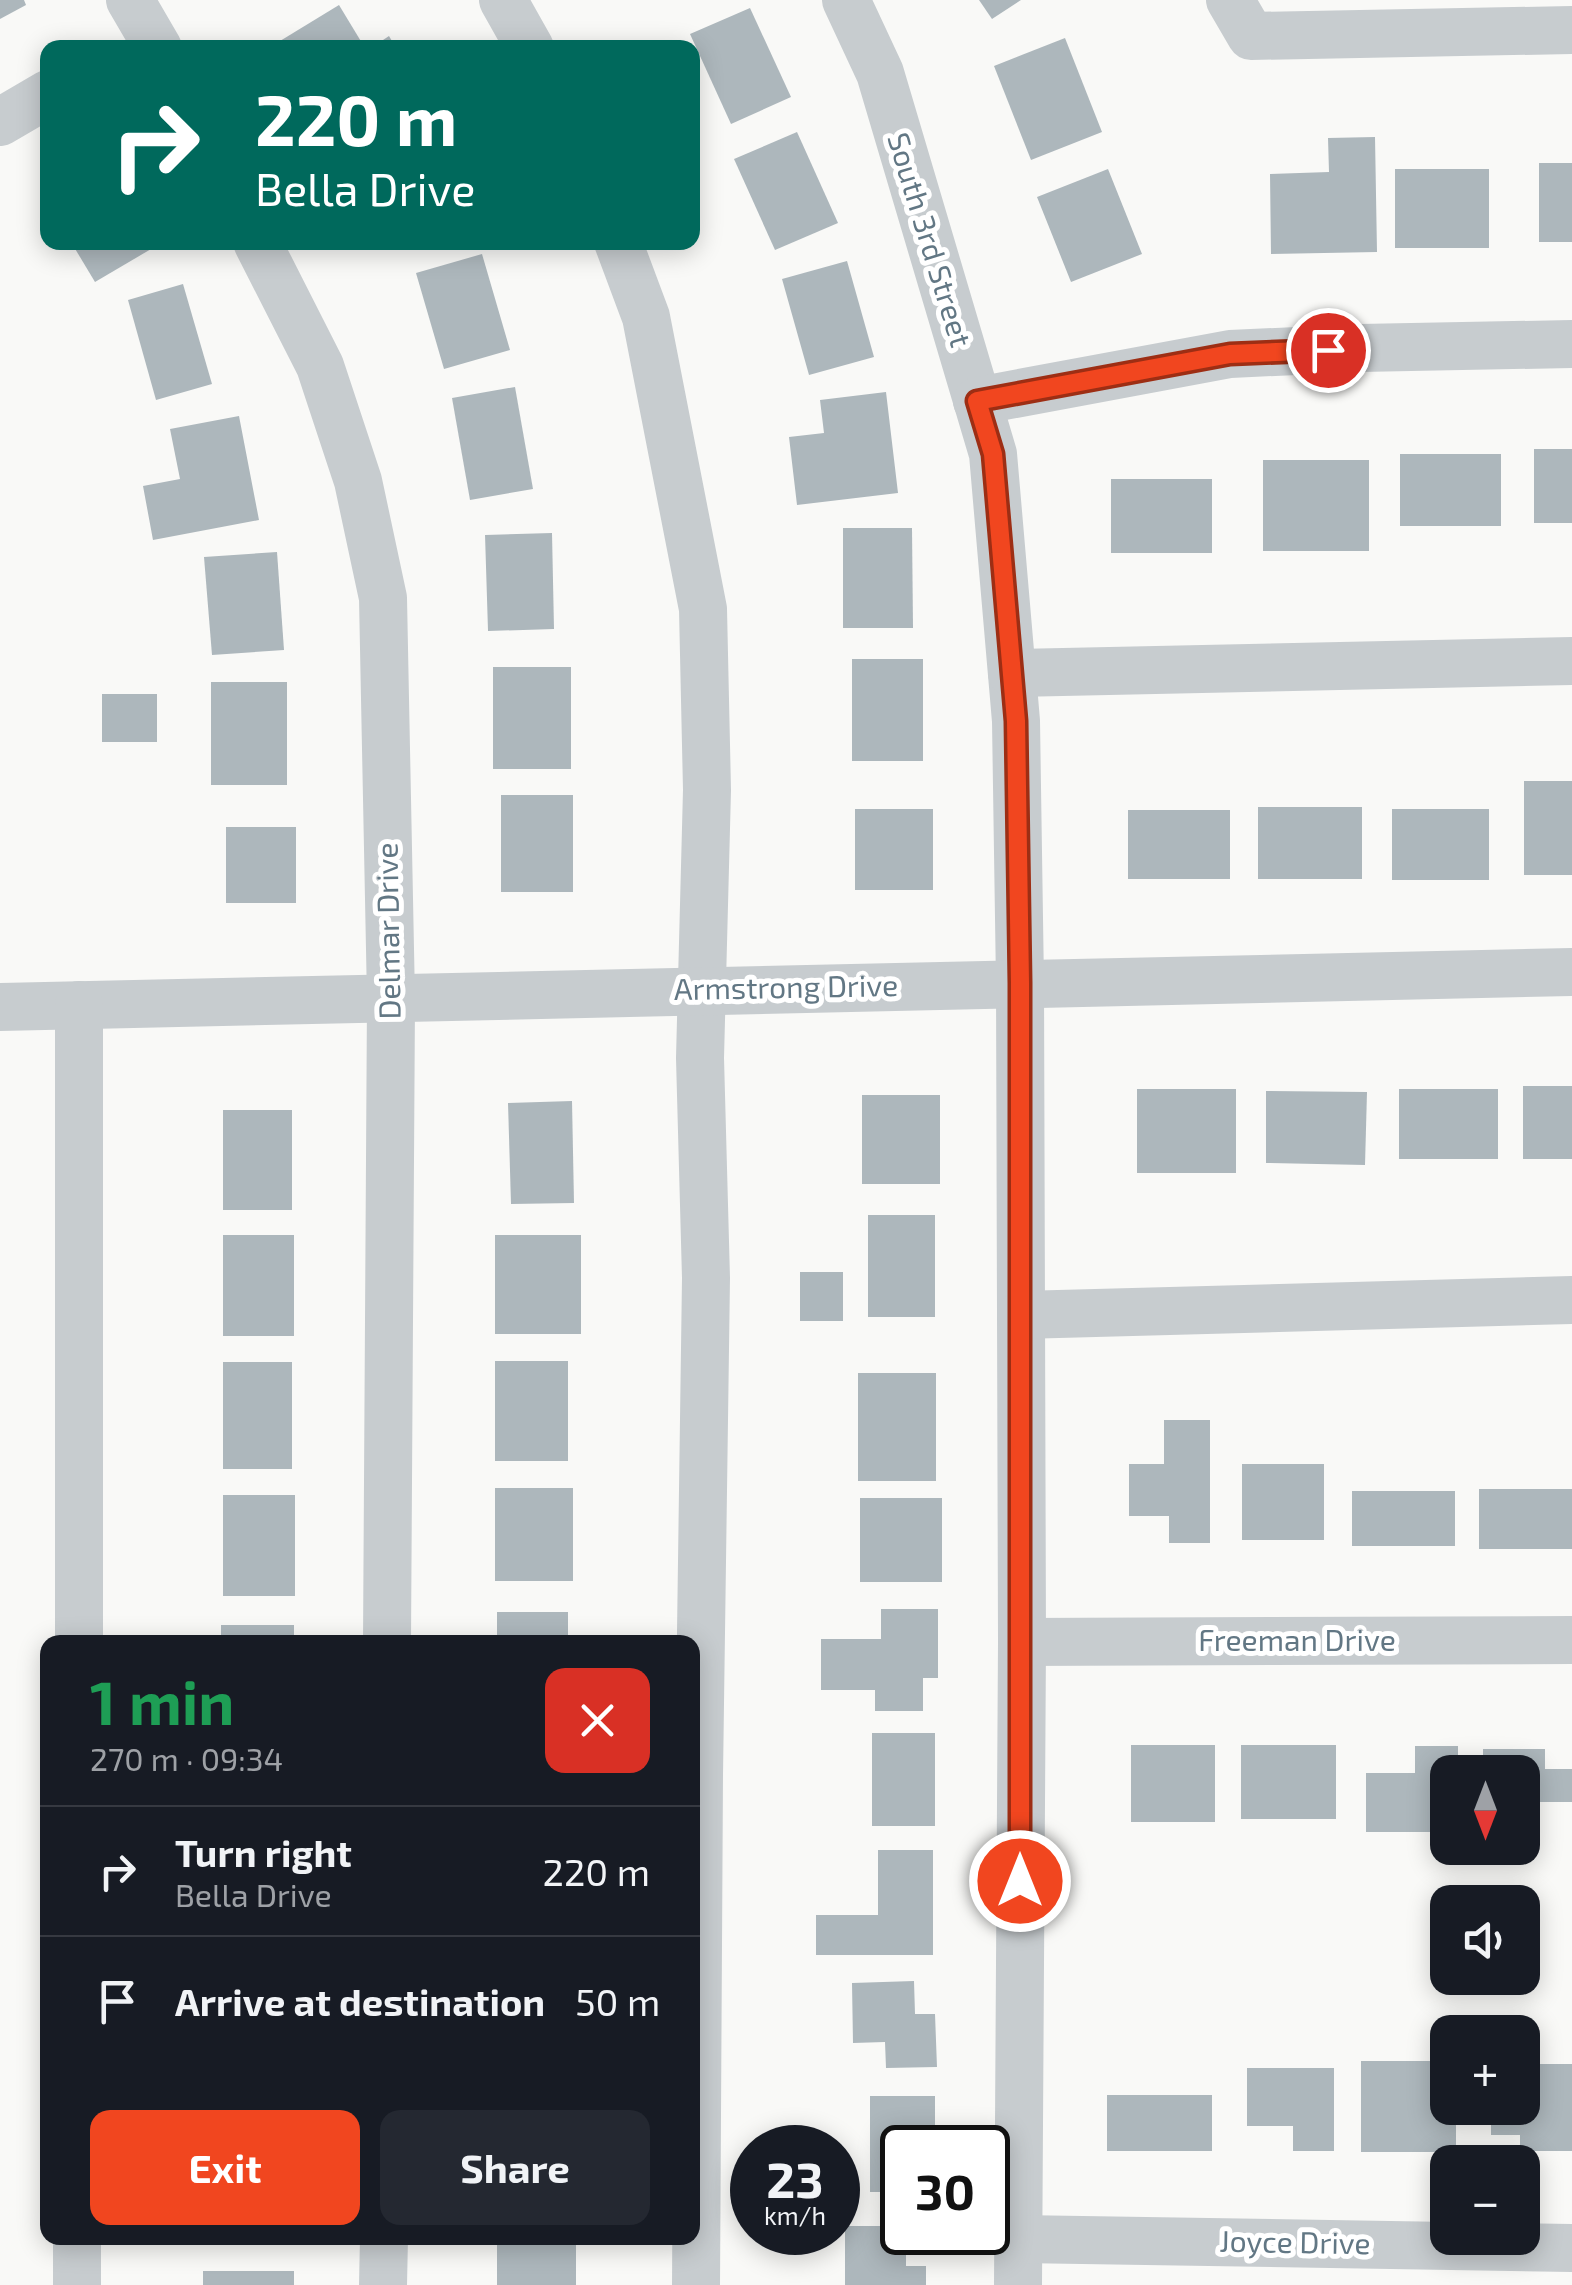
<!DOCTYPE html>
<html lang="en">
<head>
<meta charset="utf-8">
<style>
  :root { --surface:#171b24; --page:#242831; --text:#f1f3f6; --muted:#9ea1a6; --line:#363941; --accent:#f1461f }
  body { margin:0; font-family:"Exo 2",sans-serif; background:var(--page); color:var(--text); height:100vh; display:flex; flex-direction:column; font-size:38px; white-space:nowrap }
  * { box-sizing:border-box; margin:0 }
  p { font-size:32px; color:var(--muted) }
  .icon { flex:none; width:55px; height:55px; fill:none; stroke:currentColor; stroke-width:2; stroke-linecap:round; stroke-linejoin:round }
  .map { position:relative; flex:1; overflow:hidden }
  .panel { position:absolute; left:40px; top:1635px; width:660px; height:610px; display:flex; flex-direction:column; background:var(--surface); border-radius:20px; box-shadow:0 5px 25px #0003 }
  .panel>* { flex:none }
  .top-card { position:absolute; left:40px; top:40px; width:660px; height:210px; border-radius:20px; box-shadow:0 5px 25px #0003; background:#00695c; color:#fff; overflow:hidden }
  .needle { width:65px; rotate:180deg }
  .buttons { position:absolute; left:1430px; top:1755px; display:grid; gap:20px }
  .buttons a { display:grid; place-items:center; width:110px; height:110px; border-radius:20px; background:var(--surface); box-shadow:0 5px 25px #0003; font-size:50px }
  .speed { position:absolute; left:730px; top:2125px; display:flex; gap:20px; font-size:50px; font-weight:700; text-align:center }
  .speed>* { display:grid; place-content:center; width:130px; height:130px; border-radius:50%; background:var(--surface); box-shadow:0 5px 25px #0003; line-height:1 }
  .speed small { font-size:25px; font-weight:400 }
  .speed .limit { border:5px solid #111; border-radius:15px; background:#fff; color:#111 }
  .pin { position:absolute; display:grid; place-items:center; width:85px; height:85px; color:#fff; margin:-42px; border:5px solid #fff; border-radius:50%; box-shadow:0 2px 10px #0007 }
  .me { position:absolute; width:110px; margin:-55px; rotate:0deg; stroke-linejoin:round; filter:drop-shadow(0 0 8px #0008) }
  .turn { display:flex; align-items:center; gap:35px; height:210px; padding:0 50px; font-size:45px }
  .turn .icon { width:130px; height:130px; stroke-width:2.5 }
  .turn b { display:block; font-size:70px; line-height:85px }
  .round { display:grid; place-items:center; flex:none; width:105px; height:105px; border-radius:20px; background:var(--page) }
  .overview { display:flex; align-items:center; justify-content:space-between; height:170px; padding:0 50px }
  h1 { font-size:60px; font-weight:700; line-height:75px; color:#1e9e55 }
  .action { display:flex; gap:20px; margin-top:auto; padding:20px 50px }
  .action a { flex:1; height:115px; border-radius:20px; background:var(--accent); color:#fff; font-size:40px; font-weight:700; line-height:115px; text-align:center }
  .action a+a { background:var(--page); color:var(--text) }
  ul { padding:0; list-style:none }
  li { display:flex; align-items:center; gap:30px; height:130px; padding:0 50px; border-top:2px solid var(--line) }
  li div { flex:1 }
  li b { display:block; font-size:38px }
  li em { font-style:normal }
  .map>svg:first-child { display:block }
  .building { fill:#adb7bc }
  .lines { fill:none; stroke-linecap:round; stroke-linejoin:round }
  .minor { stroke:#c7cccf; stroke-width:48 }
  .route-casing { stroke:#9d2e14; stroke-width:25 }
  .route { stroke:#f1461f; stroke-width:18 }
  .labels { text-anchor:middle; stroke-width:10; stroke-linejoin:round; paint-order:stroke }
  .street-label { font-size:30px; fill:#627784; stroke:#fff }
</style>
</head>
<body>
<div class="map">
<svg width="1572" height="2285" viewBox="0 0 1572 2285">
  <rect width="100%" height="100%" fill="#f9f9f7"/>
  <g class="building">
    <polygon points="0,0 24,0 26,5 0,19"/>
    <polygon points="979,0 1021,0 992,19"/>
    <polygon points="339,5 365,48 284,48 280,41"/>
    <polygon points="750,8 791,97 731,124 690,34"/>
    <polygon points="389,36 396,48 371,48"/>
    <polygon points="1065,38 1102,132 1031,160 994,66"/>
    <polygon points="797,132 838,223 775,250 734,159"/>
    <polygon points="1375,137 1377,252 1271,254 1270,174 1329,172 1328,138"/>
    <rect x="1539" y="163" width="33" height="79"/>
    <polygon points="1108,169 1142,254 1071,282 1037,197"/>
    <rect x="1395" y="169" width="94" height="79"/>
    <polygon points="71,242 163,242 95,282"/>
    <polygon points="482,254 510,350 444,369 416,273"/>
    <polygon points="847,261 874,357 809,375 782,279"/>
    <polygon points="183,284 212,384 156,400 128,300"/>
    <polygon points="515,387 533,489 470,500 452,398"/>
    <polygon points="886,392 898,493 797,505 789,437 824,433 820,400"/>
    <polygon points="239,416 259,520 153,540 143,486 180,479 170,429"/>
    <rect x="1534" y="449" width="38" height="74"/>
    <rect x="1400" y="454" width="101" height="72"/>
    <rect x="1263" y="460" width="106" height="91"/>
    <rect x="1111" y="479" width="101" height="74"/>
    <polygon points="843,528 912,528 913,628 843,628"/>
    <polygon points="552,533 554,629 488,631 485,535"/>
    <polygon points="277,552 284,650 212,655 204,557"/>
    <rect x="852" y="659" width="71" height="102"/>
    <rect x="493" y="667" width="78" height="102"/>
    <rect x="211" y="682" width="76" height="103"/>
    <rect x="102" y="694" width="55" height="48"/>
    <rect x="1524" y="781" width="48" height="94"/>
    <rect x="501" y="795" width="72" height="97"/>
    <rect x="1258" y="807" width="104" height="72"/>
    <rect x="855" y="809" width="78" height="81"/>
    <rect x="1392" y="809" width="97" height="71"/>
    <rect x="1128" y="810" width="102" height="69"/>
    <rect x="226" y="827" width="70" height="76"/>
    <rect x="1523" y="1086" width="49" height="73"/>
    <rect x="1137" y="1089" width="99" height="84"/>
    <rect x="1399" y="1089" width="99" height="70"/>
    <polygon points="1266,1091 1367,1092 1365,1165 1266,1163"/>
    <rect x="862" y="1095" width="78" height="89"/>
    <polygon points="572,1101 574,1203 511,1204 508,1103"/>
    <rect x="223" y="1110" width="69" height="100"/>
    <rect x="868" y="1215" width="67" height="102"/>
    <rect x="223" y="1235" width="71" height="101"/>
    <rect x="495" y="1235" width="86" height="99"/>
    <rect x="800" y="1272" width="43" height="49"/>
    <rect x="495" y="1361" width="73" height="100"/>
    <rect x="223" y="1362" width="69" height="107"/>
    <rect x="858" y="1373" width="78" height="108"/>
    <polygon points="1164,1420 1210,1420 1210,1543 1169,1543 1169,1516 1129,1516 1129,1464 1164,1464"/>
    <rect x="1242" y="1464" width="82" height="76"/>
    <rect x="495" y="1488" width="78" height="93"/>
    <rect x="1479" y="1489" width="93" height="60"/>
    <rect x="1352" y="1491" width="103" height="55"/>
    <rect x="223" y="1495" width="72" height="101"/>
    <rect x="860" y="1498" width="82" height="84"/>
    <polygon points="881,1609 938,1609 938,1678 923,1678 923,1711 875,1711 875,1690 821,1690 821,1639 881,1639"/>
    <rect x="497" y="1612" width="71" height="30"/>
    <rect x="221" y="1625" width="73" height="17"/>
    <rect x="872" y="1733" width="63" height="93"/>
    <rect x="1131" y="1745" width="84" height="77"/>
    <rect x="1241" y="1745" width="95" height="74"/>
    <polygon points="1415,1746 1458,1746 1458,1772 1448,1772 1448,1832 1366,1832 1366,1773 1415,1773"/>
    <polygon points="1483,1749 1545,1749 1545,1769 1572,1769 1572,1802 1522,1802 1522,1772 1483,1772"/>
    <polygon points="878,1850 933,1850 933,1955 816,1955 816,1915 878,1915"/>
    <polygon points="914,1981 915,2014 935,2014 937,2067 886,2068 885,2042 853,2043 852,1983"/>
    <polygon points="1361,2061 1448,2061 1448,2108 1456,2108 1456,2152 1361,2152"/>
    <polygon points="1522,2064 1572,2064 1572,2151 1520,2151 1520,2135 1491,2135 1491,2108 1522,2108"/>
    <polygon points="1247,2068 1334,2068 1334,2151 1293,2151 1293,2126 1247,2126"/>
    <rect x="1107" y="2095" width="105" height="56"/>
    <polygon points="870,2096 935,2096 935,2148 902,2148 902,2192 870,2192"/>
    <polygon points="845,2226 902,2226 902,2232 906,2232 906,2266 926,2266 926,2285 845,2285"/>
    <rect x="227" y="2238" width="63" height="3"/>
    <rect x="497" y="2245" width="79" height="40"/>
    <rect x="203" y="2271" width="91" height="14"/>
  </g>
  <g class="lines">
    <g class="minor">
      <polyline points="130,0 158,48"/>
      <polyline points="503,0 530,48"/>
      <polyline points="846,0 880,73 993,454 1016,721 1020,983 1022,1642 1018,2285"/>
      <polyline points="1230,0 1251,36 1572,30"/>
      <polyline points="0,122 48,94"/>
      <polyline points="257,242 320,366 358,481 383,598 391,999 387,1642"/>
      <polyline points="618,242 646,317 703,609 707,790 700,1058 706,1278 699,1774 696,2285"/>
      <polyline points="977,401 1230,354 1360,348 1572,344"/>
      <polyline points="1012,673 1572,661"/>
      <polyline points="0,1007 1572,972"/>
      <polyline points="1021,1315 1572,1300"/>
      <polyline points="79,1642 79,1005"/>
      <polyline points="1022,1642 1572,1640"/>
      <polyline points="1019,2239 1572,2248"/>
      <polyline points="77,2285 77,2238"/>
      <polyline points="383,2285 384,2238"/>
    </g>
  </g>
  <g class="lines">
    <defs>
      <polyline id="route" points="1020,1881 1020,983 1016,721 993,454 977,401 1230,354 1328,350"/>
    </defs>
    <use href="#route" class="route-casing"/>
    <use href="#route" class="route"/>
  </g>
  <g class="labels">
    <g class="street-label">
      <text transform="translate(929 240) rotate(73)" y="10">South 3rd Street</text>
      <text transform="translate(389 931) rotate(-91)" y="10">Delmar Drive</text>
      <text transform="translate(786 988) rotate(-1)" y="10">Armstrong Drive</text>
      <text x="1297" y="1651">Freeman Drive</text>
      <text transform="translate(1295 2243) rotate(1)" y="10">Joyce Drive</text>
    </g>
  </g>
</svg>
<div class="buttons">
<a><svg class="needle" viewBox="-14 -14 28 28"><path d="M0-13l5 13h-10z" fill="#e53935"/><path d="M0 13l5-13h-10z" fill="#9ea1a6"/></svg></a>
<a><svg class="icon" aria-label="sound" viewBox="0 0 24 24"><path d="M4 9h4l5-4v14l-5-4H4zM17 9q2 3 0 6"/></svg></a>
<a>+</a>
<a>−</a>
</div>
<div class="speed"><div>23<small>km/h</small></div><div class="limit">30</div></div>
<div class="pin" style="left:1328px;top:350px;background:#d93025"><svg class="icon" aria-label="arrive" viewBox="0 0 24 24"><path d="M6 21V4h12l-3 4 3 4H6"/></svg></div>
<svg class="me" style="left:1020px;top:1881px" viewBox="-20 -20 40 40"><circle r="17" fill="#f1461f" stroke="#fff" stroke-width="3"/><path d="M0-11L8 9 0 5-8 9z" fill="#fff"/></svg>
<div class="top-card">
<div class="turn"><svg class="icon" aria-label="right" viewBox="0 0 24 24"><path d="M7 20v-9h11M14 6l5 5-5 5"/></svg><div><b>220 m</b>Bella Drive</div></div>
</div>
<section class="panel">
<div class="overview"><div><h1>1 min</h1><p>270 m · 09:34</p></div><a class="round" style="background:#d93025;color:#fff"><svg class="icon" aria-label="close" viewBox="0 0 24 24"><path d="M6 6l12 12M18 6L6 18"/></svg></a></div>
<ul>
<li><svg class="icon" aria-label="right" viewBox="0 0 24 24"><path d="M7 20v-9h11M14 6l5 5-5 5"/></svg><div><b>Turn right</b><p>Bella Drive</p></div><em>220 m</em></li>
<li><svg class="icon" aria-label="arrive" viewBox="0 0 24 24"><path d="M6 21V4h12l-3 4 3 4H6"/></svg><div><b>Arrive at destination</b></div><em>50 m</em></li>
</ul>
<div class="action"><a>Exit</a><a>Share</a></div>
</section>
</div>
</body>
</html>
